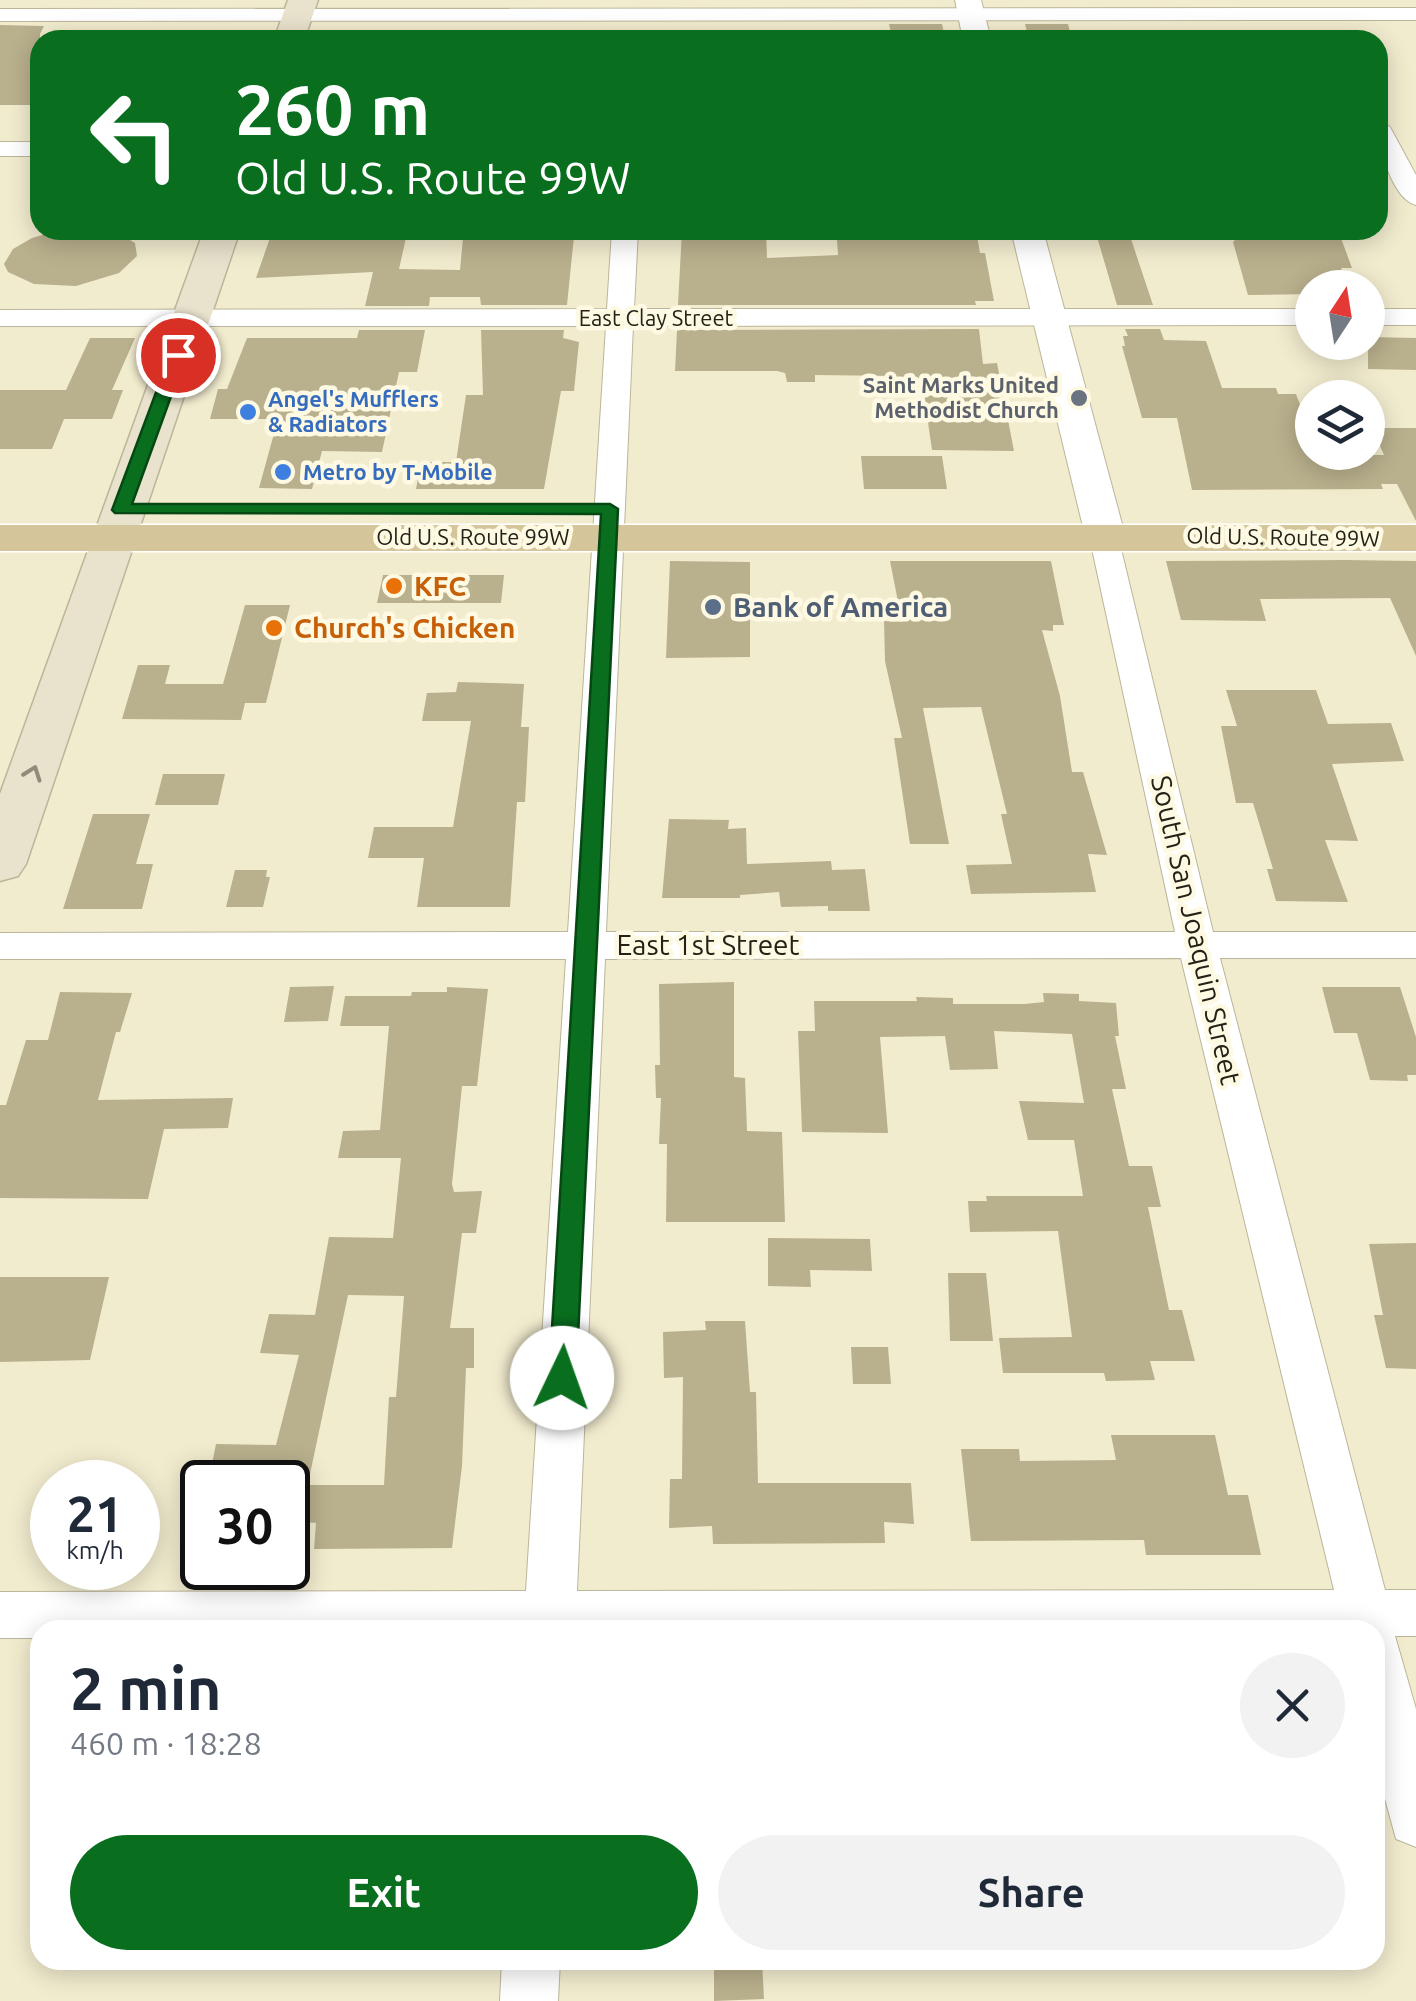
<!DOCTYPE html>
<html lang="en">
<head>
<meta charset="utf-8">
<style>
  :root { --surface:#fff; --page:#f2f2f3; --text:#1f2937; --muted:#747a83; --accent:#096f1e }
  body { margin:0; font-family:Ubuntu,sans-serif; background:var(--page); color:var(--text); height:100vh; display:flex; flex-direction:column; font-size:38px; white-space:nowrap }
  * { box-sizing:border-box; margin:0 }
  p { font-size:32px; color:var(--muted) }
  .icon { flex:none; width:55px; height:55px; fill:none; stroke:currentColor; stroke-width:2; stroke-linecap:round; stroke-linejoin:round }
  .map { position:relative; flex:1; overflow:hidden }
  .side { position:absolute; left:30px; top:1620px; width:1355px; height:350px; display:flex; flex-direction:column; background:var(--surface); border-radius:30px; box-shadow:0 5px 25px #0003 }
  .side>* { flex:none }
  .banner { position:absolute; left:30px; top:30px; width:1358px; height:210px; border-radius:30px; box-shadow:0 5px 25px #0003; background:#096f1e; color:#fff; overflow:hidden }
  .needle { width:65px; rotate:12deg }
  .buttons { position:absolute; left:1295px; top:270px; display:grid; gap:20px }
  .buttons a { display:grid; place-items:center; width:90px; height:90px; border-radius:50%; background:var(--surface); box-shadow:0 5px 25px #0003; font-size:50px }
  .speed { position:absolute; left:30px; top:1460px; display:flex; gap:20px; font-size:50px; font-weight:700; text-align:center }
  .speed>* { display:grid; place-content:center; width:130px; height:130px; border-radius:50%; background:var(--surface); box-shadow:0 5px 25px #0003; line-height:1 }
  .speed small { font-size:25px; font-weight:400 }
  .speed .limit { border:5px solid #111; border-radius:15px; background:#fff; color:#111 }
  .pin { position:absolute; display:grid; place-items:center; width:85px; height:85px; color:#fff; margin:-42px; border:5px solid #fff; border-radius:50%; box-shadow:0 2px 10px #0007 }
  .me { position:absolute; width:110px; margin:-55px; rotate:3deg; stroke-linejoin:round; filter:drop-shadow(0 0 8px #0008) }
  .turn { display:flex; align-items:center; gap:35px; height:210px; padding:0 40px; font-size:45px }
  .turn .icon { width:130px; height:130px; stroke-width:2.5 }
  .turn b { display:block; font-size:70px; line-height:85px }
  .round { display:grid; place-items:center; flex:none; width:105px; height:105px; border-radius:52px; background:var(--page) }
  .summary { display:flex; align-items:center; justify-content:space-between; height:170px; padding:0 40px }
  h1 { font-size:60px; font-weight:600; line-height:75px }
  .action { display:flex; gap:20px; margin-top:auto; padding:20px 40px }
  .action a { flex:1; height:115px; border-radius:60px; background:var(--accent); color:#fff; font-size:40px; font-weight:600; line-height:115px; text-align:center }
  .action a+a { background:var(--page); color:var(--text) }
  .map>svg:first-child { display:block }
  .building { fill:#b9b08d }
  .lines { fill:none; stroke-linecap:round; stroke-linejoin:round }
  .minor-casing { stroke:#bbb59a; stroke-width:2 }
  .tertiary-casing { stroke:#bbb59a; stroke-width:2 }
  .secondary-casing { stroke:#bbb59a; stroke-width:3 }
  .primary-casing { stroke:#fff; stroke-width:3 }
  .minor { fill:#fff; fill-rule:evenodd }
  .tertiary { fill:#fff; fill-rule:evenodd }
  .secondary { fill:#e9e2cd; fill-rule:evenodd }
  .primary { fill:#d4c59a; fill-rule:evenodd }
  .oneway { stroke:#908c7b }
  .route { fill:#096f1e; stroke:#064814; stroke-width:2.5 }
  .worship-dot { fill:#6b7280; stroke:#fef9e2; stroke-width:4 }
  .shop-dot { fill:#3f7fe0; stroke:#fef9e2; stroke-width:4 }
  .food-dot { fill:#e8710a; stroke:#fef9e2; stroke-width:4 }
  .service-dot { fill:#5c6f8a; stroke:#fef9e2; stroke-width:4 }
  .labels { text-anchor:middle; stroke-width:9; stroke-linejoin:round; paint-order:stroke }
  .far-street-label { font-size:22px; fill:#242217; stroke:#fef9e2 }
  .far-worship-label { font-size:22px; font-weight:bold; fill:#5b616d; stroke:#fef9e2; text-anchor:end }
  .far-shop-label { font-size:22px; font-weight:bold; fill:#366cbe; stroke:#fef9e2; text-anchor:start }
  .food-label { font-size:28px; font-weight:bold; fill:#c56008; stroke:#fef9e2; text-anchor:start }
  .service-label { font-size:28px; font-weight:bold; fill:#4e5e75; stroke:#fef9e2; text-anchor:start }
  .street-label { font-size:28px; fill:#242217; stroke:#fef9e2 }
</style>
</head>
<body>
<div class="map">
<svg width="1416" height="2001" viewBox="0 0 1416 2001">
  <rect width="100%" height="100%" fill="#f2eccf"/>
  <g class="building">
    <polygon points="889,24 942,24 945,38 892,38"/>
    <polygon points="1025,24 1068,24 1072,40 1029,40"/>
    <polygon points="0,25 44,26 40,34 40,105 0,105"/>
    <polygon points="60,230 120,234 135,243 137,256 119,273 76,286 34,284 8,272 4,264 13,249 32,238"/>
    <polygon points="682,230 766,230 767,258 838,255 837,240 845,240 844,230 976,230 980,253 985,253 994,301 975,301 976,305 678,305"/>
    <polygon points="1095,230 1128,230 1153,305 1117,305"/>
    <polygon points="1245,230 1338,230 1352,268 1341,268 1349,288 1312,288 1312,294 1248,295 1233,242"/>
    <polygon points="271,235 406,238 399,269 460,270 463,238 574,236 567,305 481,305 480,297 430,297 429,306 365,306 373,272 256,278"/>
    <polygon points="979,329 983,364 997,363 1014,451 932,450 924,395 899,395 896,376 815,375 815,382 787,382 785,373 777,371 675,371 677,330"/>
    <polygon points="1125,329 1160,329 1164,340 1206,341 1222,388 1276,388 1278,394 1296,394 1312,437 1312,452 1320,455 1384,455 1372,428 1416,428 1416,521 1397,484 1381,484 1383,489 1192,490 1177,418 1142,418 1122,346 1125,346 1123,336 1128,336"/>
    <polygon points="359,330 425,330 417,372 399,372 382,452 322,451 312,489 259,488 278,419 210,419 218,389 227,389 247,338 357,338"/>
    <polygon points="481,330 564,330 563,338 579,342 574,391 561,391 544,489 416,489 421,462 456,462 466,395 483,395"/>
    <polygon points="1368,337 1416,338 1416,370 1368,369"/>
    <polygon points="90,338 135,338 112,390 123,390 112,419 64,419 52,449 0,449 0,390 66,390"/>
    <polygon points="861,456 942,456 947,489 864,489"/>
    <polygon points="1346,560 1416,561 1416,656 1390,598 1260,599 1266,621 1181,620 1166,561"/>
    <polygon points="670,561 750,562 750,657 666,658"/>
    <polygon points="890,561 1051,561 1064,625 1053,625 1053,631 1042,630 1060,696 1072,772 1083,772 1107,855 1088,854 1096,892 971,894 966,865 1012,864 1001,814 1007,814 981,707 923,708 949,844 910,844 894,738 902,738 885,661 884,621 902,622"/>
    <polygon points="383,575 504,575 501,603 377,603"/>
    <polygon points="245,605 290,605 266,703 245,703 241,720 122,719 138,665 170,665 165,684 223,684"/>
    <polygon points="458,682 524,684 521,727 529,727 525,802 517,802 510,907 417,907 424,858 368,858 374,827 453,827 471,721 422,721 427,693 456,692"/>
    <polygon points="1226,690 1316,690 1328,724 1391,723 1404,761 1332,764 1358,841 1325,840 1348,902 1276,901 1267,869 1273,869 1253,803 1236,803 1221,726 1237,726"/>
    <polygon points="163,774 225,774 218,805 155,805"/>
    <polygon points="93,814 150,814 136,864 153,864 142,909 63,909"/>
    <polygon points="669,819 729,820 728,829 746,828 747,864 831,861 832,870 865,869 870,911 828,911 828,906 781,907 779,892 740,895 740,898 662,898"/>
    <polygon points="235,870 267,870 266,877 270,877 263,907 226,907"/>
    <polygon points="734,982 734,1077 745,1078 747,1131 782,1132 785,1222 666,1222 667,1144 659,1144 661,1098 656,1098 655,1065 660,1065 659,984"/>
    <polygon points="334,986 328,1021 284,1022 290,987"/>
    <polygon points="447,987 488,989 477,1086 462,1086 452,1184 454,1192 482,1191 476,1233 462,1233 450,1328 474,1328 474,1368 466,1368 462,1466 452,1548 314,1549 316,1523 294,1521 303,1485 384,1485 389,1397 396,1397 404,1296 348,1295 310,1474 210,1474 216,1444 276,1445 299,1355 260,1353 269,1314 315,1315 329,1237 393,1238 401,1158 338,1158 343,1131 380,1130 389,1026 340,1026 345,996 411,996 412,992 447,992"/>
    <polygon points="1322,987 1400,987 1416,1037 1416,1075 1407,1075 1408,1081 1370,1080 1357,1033 1334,1033"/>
    <polygon points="60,992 132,993 120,1032 116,1032 98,1100 233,1098 228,1128 164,1129 148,1199 0,1198 0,1105 6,1105 26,1040 48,1040"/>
    <polygon points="1043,993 1079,994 1079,1001 1116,1003 1119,1036 1115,1036 1126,1089 1112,1089 1129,1166 1152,1166 1161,1207 1148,1207 1169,1310 1182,1310 1195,1361 1150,1361 1155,1380 1106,1381 1104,1373 1003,1373 999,1338 1072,1337 1058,1231 970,1232 968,1201 987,1201 986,1196 1083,1196 1074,1140 1028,1140 1019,1101 1084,1103 1072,1034 994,1031 998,1069 950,1070 945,1036 880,1037 888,1133 802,1132 798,1031 815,1031 814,1001 917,1001 916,997 953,998 953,1004 1025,1004 1044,1002"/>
    <polygon points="768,1238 870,1239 872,1271 810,1270 811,1287 768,1286"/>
    <polygon points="1416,1243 1416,1369 1386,1368 1374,1315 1383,1315 1369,1244"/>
    <polygon points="948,1273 986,1273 993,1341 950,1341"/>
    <polygon points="0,1277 109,1277 90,1360 0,1362"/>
    <polygon points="705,1321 745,1321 750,1392 756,1392 758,1483 911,1483 914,1524 884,1522 885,1543 713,1544 712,1526 669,1528 670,1479 682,1479 683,1377 664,1378 663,1332 706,1330"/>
    <polygon points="851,1347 888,1347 891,1384 853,1384"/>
    <polygon points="1111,1435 1215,1435 1228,1495 1248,1495 1261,1555 1146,1555 1144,1540 971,1541 961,1449 1019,1449 1020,1461 1116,1460"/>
    <polygon points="714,1960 762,1960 764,1999 714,2001"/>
  </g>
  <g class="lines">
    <defs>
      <g id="minor">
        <polygon points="1416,8 1416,20 0,21 0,9"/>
        <path d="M1378 120 1390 127 1416 175V205C1391 199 1377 142 1378 120Z"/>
        <rect x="0" y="142" width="40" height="14"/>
        <path d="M612 230H638L634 309H1312V325L633 326 606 932H1175L1089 535 1094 528H1116L1213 932H1416V958H1220L1385 1590H1416V1636H1395L1416 1709V1847L1396 1839 1375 1762V1630H40V1638H0V1592L526 1591 566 959H0V933L568 932 606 326H0V310L607 309ZM1181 958 1334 1590 577 1591 605 959Z"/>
        <rect x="1368" y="309" width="48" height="16"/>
        <polygon points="502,1960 560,1960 558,2001 500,2001"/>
      </g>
      <g id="tertiary">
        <polygon points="955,0 981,0 991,40 963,40"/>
        <polygon points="1011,230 1043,230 1125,535 1119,543 1105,547 1091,543 1085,535"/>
      </g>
      <g id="secondary">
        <polygon points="288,0 318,0 304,40 274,40"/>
        <polygon points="204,230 240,230 26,864 18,876 0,881 0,794"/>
      </g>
      <rect id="primary" x="0" y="525" width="1416" height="26"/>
    </defs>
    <use href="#minor" class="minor-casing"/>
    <use href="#tertiary" class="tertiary-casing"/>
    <use href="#secondary" class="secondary-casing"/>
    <use href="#primary" class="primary-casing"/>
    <use href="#minor" class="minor"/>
    <use href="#tertiary" class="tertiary"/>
    <use href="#secondary" class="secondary"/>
    <use href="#primary" class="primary"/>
  </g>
  <defs><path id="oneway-chevron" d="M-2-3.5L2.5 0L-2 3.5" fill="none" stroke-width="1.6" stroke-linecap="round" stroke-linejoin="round" transform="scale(2.5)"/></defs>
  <use class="oneway" href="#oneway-chevron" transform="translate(33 773) rotate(-70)"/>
  <polygon class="route" points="178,350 186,355 132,504 610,504 618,509 576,1378 572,1386 562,1389 553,1386 549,1378 601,514 115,513 112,510 170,355"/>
  <circle class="worship-dot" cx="1079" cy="398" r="10"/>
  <g class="shop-dot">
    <circle cx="248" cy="412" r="10"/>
    <circle cx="283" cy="472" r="10"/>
  </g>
  <g class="food-dot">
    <circle cx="394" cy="586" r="10"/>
    <circle cx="274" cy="628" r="10"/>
  </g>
  <circle class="service-dot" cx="713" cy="607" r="10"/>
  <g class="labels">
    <g class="far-street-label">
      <text x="656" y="326">East Clay Street</text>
      <text x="473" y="545">Old U.S. Route 99W</text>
      <text transform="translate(1283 537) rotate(1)" y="8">Old U.S. Route 99W</text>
    </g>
    <g class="far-worship-label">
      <text x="1059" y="393">Saint Marks United<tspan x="1059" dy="25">Methodist Church</tspan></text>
    </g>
    <g class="far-shop-label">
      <text x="268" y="407">Angel's Mufflers<tspan x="268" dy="25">&amp; Radiators</tspan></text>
      <text x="303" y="480">Metro by T-Mobile</text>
    </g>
    <g class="food-label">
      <text x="414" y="596">KFC</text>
      <text x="294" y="638">Church's Chicken</text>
    </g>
    <g class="service-label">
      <text x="733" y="617">Bank of America</text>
    </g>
    <g class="street-label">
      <text transform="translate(1196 930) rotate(77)" y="10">South San Joaquin Street</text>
      <text x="708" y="955">East 1st Street</text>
    </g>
  </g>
</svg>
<div class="buttons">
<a><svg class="needle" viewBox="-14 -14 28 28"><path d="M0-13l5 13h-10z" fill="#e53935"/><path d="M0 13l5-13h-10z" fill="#747a83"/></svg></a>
<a><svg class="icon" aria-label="layers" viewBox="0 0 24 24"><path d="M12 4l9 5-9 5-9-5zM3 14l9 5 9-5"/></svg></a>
</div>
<div class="speed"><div>21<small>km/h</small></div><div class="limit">30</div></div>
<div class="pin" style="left:178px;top:355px;background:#d93025"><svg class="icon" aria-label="arrive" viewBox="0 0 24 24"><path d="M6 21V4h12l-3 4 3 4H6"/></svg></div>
<svg class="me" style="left:562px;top:1378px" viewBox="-20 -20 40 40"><circle r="19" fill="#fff"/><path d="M0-13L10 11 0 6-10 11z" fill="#096f1e"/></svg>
<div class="banner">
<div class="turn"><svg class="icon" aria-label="left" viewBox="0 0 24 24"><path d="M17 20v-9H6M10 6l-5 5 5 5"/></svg><div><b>260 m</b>Old U.S. Route 99W</div></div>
</div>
<section class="side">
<div class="summary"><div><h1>2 min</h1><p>460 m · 18:28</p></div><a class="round"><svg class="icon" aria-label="close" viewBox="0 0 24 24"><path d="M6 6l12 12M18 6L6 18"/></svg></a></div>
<div class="action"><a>Exit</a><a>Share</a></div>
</section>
</div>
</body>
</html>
